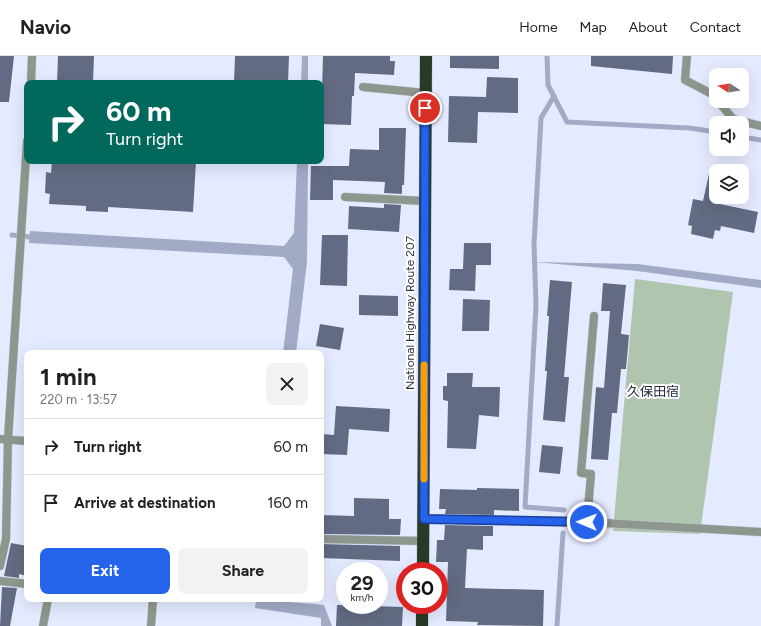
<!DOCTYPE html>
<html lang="en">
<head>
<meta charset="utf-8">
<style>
  :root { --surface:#fff; --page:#f2f2f2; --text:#222; --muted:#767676; --line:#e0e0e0; --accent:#2563eb }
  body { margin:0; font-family:Figtree,"Noto Sans JP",sans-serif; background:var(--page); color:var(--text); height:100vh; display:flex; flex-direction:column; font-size:15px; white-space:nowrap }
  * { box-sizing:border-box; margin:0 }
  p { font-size:13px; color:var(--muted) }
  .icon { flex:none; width:22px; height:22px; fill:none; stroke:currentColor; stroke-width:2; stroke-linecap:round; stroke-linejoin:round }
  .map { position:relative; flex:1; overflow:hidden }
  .side { position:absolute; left:24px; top:294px; width:300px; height:252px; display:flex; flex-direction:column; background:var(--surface); border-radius:8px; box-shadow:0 4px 16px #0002 }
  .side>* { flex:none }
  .banner { position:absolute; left:24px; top:24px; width:300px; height:84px; border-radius:8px; box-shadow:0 4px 16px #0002; background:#00695c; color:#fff; overflow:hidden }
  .needle { width:26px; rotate:282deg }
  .tools { position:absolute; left:709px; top:12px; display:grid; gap:8px }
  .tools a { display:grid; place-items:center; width:40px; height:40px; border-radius:8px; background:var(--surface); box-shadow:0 4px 16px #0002; font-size:20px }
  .speed { position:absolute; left:336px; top:506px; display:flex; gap:8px; font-size:20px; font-weight:700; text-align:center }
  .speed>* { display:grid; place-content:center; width:52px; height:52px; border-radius:50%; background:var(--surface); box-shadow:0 4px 16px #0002; line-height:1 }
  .speed small { font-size:10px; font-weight:400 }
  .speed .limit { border:6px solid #d22; background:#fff; color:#111 }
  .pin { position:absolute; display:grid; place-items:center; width:34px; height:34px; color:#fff; margin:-17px; border:2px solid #fff; border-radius:50%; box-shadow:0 1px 4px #0007 }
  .me { position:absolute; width:44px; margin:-22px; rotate:271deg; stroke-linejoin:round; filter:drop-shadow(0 0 3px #0008) }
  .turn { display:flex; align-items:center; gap:14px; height:84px; padding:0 16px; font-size:18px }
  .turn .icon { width:52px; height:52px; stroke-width:2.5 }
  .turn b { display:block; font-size:28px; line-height:34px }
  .round { display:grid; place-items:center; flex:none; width:42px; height:42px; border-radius:8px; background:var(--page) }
  .head { display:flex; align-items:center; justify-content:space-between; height:68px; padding:0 16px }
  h1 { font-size:24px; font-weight:700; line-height:30px }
  .cta { display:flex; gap:8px; margin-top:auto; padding:8px 16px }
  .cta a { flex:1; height:46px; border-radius:8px; background:var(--accent); color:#fff; font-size:16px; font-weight:700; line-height:46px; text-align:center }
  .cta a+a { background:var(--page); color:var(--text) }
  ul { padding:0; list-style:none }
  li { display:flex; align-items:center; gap:12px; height:56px; padding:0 16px; border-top:1px solid var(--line) }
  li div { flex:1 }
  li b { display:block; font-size:15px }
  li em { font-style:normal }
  header { display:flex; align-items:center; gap:24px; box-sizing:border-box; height:56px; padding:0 20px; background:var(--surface); border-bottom:1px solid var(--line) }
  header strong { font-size:19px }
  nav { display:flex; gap:22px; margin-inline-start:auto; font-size:14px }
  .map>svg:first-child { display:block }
  .green { fill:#afc5ad }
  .water { fill:#a2aac6 }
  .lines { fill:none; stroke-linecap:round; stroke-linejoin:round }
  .stream { stroke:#a2aac6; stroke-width:5 }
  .building { fill:#636b84 }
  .lane-casing { stroke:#c1c7d9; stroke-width:9 }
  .street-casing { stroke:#c1c7d9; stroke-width:9 }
  .highway-casing { stroke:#c1c7d9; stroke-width:13 }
  .lane { stroke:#8e978d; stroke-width:8 }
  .street { stroke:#8e978d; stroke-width:8 }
  .highway { stroke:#293b27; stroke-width:12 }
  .route-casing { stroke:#184099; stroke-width:10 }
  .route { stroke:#2563eb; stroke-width:7 }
  .slow { stroke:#f59e0b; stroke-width:7 }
  .labels { text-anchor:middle; stroke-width:4; stroke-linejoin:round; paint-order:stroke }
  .street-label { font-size:12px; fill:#32353f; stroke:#fff }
  .neighbourhood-label { font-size:13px; fill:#23283b; stroke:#fff }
</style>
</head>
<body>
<header>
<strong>Navio</strong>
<nav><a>Home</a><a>Map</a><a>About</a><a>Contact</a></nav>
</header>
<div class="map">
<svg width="761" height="570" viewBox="0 0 761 570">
  <rect width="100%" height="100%" fill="#e5ebff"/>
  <polygon class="green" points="635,223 733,236 700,478 613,475"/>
  <g class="water">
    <polygon points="302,0 308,0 308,27 301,27"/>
    <polygon points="297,105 308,105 307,206 296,297 283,297 293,213 284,201 29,187 30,175 284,190 294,177"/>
    <polygon points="534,206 638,208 761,224 761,232 637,215"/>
    <polygon points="256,543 324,549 332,570 321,570 321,562 255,552"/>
  </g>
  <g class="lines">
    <g class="stream">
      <polyline points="547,0 548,29 567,66 689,72 716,76"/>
      <polyline points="554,40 541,62 534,188 536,249 525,451 564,454"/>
      <polyline points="742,81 761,84"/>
      <polyline points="12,179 30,181"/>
      <polyline points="557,570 563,477"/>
    </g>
  </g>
  <g class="building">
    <polygon points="0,0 14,0 9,46 0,46"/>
    <polygon points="58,0 94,0 93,27 57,27"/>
    <polygon points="235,0 289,0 288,27 234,27"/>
    <polygon points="323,0 390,0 390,5 395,5 394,19 355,17 354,40 352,40 351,69 321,68"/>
    <polygon points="450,0 499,0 499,13 450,12"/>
    <polygon points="591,0 673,0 672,18 591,10"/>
    <polygon points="487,21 518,22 518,57 478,56 477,87 448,86 449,40 486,41"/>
    <polygon points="379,72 406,72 404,129 402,129 402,138 384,137 385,126 333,124 333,144 310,144 311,110 349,110 350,93 379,94"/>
    <polygon points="52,105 196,105 193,156 108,151 108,156 86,155 86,150 49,148 50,138 45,137 46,116 51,117"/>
    <polygon points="709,118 716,120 715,147 758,156 754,177 721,170 720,175 715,174 713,183 691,178 692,170 688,169 693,143 703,145"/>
    <polygon points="384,148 401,149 399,176 348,173 349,150 384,152"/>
    <polygon points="322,179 348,179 347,230 320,229"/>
    <polygon points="464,187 491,187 491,209 476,209 475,235 449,234 450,213 463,213"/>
    <polygon points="550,224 572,226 564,321 569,321 565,366 543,364 547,315 545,315 549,260 547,260"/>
    <polygon points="603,227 626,229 621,278 629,279 626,313 621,313 617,357 612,357 608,404 591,403 596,331 604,332 610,255 601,255"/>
    <polygon points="359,239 398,240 398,260 359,259"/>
    <polygon points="463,243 490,244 489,275 462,275"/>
    <polygon points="320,268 344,272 340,294 316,290"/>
    <polygon points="447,317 473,317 472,331 500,331 499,361 479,359 476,393 447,392 448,345 443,344 443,330 447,330"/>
    <polygon points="336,350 390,353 389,376 349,373 347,399 321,398 321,378 334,379"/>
    <polygon points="542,389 563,391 560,418 539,416"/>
    <polygon points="477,432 519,433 519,455 494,454 494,459 445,458 446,453 439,453 440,433 477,434"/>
    <polygon points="354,442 389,443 389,463 401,463 400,479 321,478 321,459 354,460"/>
    <polygon points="445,469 493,470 493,480 483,480 483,494 467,493 465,532 544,534 543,570 477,569 478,566 446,565 448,506 436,506 437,484 444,484"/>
    <polygon points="11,487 27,490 27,520 19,518 19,522 4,520"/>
    <polygon points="321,488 400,490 400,505 321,502"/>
    <polygon points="2,531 17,532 10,570 0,570"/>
    <polygon points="337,549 403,551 402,570 336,570"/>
  </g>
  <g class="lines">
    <defs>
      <polyline id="lane" points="363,31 425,37"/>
      <g id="street">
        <polyline points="687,0 685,24 712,38 716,43"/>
        <polyline points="31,27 32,0"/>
        <polyline points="718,45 733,63 761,70"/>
        <polyline points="345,141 425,145"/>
        <polyline points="0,383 27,385"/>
        <polyline points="424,463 587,466 761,476"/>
        <polyline points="587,466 591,418 581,417 594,260"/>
        <polyline points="321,483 423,485"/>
        <polyline points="0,510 6,483 8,383 27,85"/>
        <polyline points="0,525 27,528"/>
        <polyline points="43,570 48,543"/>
        <polyline points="151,570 153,543"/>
      </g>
      <g id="highway">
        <polyline points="423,515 426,0"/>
        <polyline points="422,570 422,549"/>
      </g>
    </defs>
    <use href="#lane" class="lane-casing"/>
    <use href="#street" class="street-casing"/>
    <use href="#highway" class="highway-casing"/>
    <use href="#lane" class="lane"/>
    <use href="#street" class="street"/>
    <use href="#highway" class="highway"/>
  </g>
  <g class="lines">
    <defs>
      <polyline id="route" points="425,52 424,463 587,466"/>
    </defs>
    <use href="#route" class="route-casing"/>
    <use href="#route" class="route"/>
    <polyline class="slow" points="424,423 424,309"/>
  </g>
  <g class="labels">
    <g class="street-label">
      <text transform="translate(410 257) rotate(-90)" y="4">National Highway Route 207</text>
    </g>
    <g class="neighbourhood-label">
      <text x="653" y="340">久保田宿</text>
    </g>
  </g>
</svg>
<div class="tools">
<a><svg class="needle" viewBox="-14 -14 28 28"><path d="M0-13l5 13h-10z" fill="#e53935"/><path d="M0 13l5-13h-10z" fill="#767676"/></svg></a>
<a><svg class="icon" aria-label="sound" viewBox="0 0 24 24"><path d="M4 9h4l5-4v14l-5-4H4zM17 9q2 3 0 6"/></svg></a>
<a><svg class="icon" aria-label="layers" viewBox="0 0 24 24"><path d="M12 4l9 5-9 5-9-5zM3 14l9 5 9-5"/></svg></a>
</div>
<div class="speed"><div>29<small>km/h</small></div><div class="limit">30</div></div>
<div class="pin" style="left:425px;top:52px;background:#d93025"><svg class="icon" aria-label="arrive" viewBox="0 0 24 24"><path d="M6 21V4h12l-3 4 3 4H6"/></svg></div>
<svg class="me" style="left:587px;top:466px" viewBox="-20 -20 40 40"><circle r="17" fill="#2563eb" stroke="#fff" stroke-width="3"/><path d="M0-11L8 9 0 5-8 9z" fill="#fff"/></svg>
<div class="banner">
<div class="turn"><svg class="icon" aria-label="right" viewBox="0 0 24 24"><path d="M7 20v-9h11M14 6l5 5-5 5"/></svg><div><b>60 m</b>Turn right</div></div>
</div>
<section class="side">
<div class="head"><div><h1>1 min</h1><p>220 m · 13:57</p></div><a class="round"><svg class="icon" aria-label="close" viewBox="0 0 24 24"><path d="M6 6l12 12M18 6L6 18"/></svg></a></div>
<ul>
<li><svg class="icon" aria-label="right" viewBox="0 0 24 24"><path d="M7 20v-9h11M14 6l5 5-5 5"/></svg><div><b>Turn right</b></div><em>60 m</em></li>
<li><svg class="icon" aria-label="arrive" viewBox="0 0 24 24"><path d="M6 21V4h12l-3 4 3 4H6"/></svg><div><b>Arrive at destination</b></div><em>160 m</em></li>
</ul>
<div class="cta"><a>Exit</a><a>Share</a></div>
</section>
</div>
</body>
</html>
